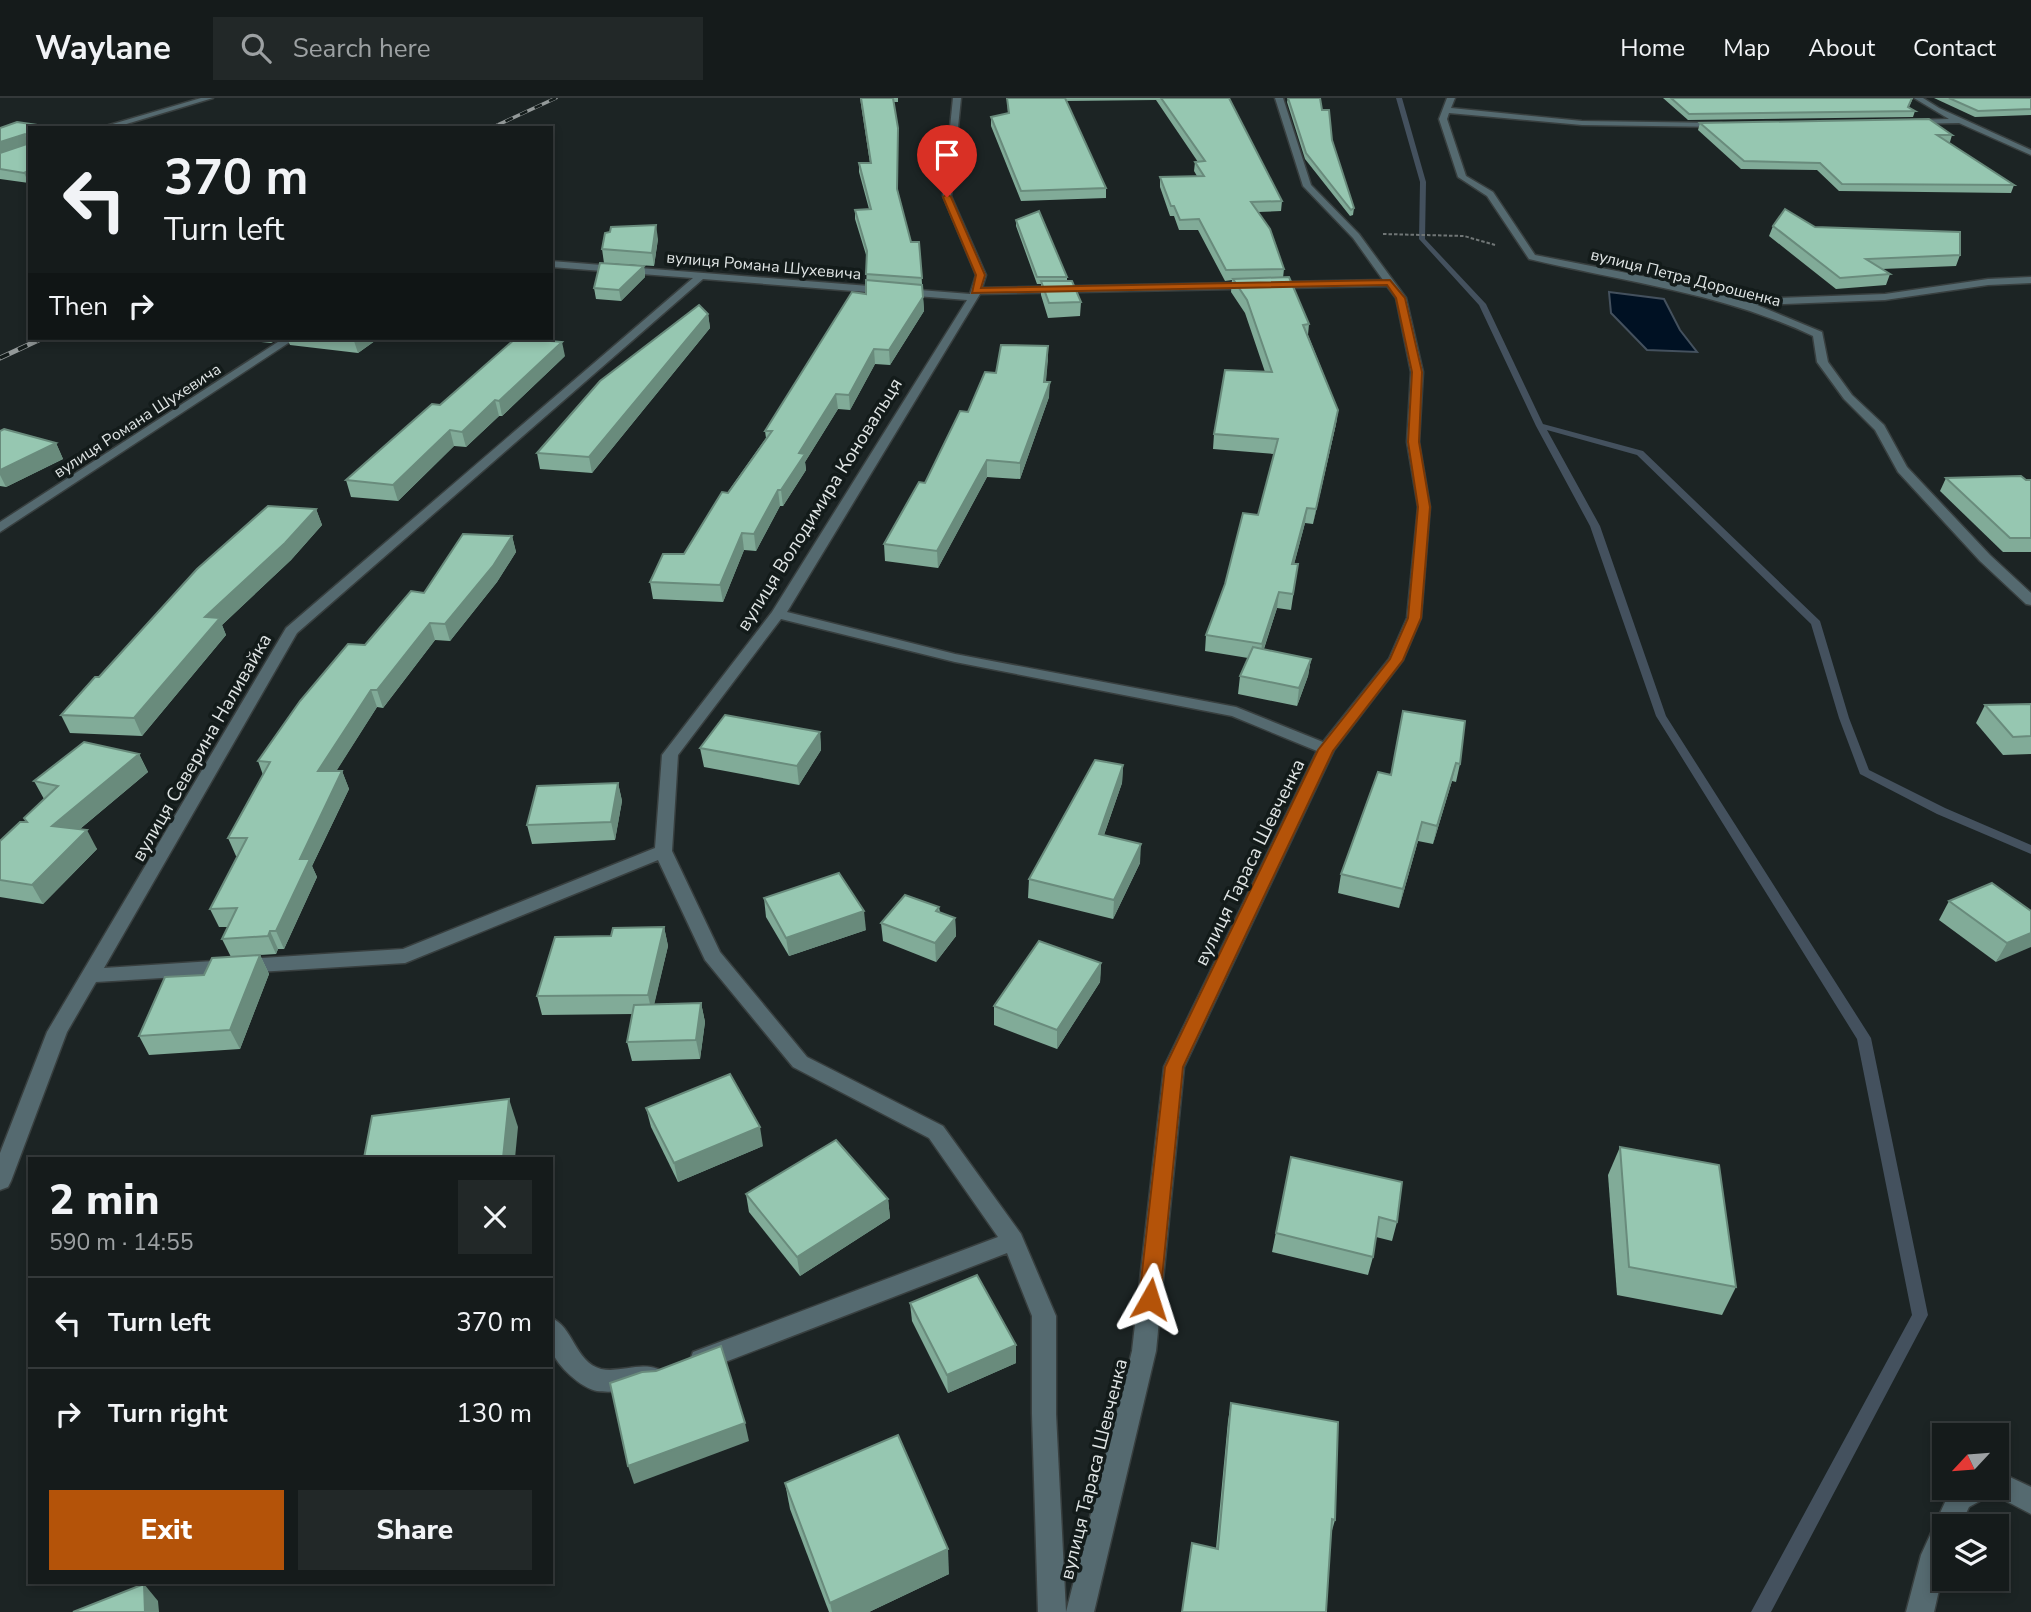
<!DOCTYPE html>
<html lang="en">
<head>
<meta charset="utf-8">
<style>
  :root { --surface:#151b1b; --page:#222828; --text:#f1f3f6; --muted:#9da1a3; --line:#34393a; --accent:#b45309 }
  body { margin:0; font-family:"Nunito Sans",sans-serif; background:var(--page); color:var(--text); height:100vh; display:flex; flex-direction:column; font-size:26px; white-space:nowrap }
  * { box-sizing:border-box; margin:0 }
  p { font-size:23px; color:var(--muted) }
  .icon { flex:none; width:38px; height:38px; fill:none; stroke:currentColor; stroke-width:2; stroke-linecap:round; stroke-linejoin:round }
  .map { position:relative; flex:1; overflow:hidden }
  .details { position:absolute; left:28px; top:1059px; width:525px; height:427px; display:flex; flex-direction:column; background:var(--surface); border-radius:0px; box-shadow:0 4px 10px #0003,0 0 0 2px var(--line) }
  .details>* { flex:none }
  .hud { position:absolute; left:28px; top:28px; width:525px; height:214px; border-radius:0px; box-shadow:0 4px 10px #0003,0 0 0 2px var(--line); background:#151b1b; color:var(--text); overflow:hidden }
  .needle { width:46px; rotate:244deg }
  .fabs { position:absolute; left:1932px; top:1325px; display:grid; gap:14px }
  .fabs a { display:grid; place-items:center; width:77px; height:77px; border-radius:0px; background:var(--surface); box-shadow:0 4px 10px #0003,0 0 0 2px var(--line); font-size:35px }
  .pin { position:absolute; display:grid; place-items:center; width:60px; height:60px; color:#fff; margin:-72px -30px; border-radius:50% 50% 50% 0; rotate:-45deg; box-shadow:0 0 7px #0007 }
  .pin .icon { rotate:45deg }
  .me { position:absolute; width:77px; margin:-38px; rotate:6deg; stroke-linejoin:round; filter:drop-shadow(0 0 5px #0008) }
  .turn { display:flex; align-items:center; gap:24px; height:147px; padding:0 21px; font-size:32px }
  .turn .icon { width:91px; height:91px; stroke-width:2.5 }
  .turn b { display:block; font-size:49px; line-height:60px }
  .then { display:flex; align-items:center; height:66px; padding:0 21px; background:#0003; gap:14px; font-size:26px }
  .round { display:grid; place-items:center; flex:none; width:74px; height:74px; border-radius:0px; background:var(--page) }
  .summary { display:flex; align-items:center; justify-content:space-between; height:119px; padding:0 21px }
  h1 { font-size:42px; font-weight:800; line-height:52px }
  .action { display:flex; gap:14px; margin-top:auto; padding:14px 21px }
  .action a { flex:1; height:80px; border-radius:0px; background:var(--accent); color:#fff; font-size:28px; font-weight:800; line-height:80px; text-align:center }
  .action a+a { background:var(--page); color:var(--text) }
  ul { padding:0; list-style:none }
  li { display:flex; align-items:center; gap:21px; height:91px; padding:0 21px; border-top:2px solid var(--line) }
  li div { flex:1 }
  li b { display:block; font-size:26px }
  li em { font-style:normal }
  header { display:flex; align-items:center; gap:42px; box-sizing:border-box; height:98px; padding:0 35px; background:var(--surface); border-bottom:2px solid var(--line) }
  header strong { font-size:33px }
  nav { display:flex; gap:38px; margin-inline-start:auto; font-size:24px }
  .search { width:490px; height:63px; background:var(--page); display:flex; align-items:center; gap:18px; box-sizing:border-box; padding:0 24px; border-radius:0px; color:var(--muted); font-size:26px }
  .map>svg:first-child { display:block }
  .water { fill:#001123; stroke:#44515e; stroke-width:2 }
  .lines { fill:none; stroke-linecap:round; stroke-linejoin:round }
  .stream { fill:#44515e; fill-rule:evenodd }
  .minor-casing { stroke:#383f3f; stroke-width:3 }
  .path { stroke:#707676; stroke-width:2; stroke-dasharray:3.5 2; stroke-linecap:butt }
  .minor { fill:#556a70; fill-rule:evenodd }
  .rail-far1-casing { stroke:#939999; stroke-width:3.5 }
  .rail-casing { stroke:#939999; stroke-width:5 }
  .rail-far1 { stroke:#131b1a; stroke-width:2.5; stroke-dasharray:8; stroke-linecap:butt }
  .rail { stroke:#131b1a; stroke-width:3.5; stroke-dasharray:10; stroke-linecap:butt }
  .wall { fill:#81ab98 }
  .shaded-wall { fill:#698b7c }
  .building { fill:#96c7b1; stroke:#698b7c; stroke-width:2 }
  .route { fill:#b45309; stroke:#753606; stroke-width:2 }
  .labels { text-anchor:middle; stroke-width:7; stroke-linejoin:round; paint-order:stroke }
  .far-street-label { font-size:16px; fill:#e1e6e6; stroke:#131b1a }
  .street-label { font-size:19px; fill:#e1e6e6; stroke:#131b1a }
</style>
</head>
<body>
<header>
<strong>Waylane</strong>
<div class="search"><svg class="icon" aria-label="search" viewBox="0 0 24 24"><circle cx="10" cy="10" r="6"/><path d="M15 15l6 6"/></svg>Search here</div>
<nav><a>Home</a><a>Map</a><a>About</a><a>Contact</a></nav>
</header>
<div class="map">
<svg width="2031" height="1514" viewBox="0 0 2031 1514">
  <rect width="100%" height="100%" fill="#1c2424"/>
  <polygon class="water" points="1609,194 1664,201 1680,232 1697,254 1647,252 1611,215"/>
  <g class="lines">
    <polygon class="stream" points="1396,0 1402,0 1426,84 1425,141 1486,206 1543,326 1643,353 1820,523 1849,620 1869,672 1945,710 2031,747 2031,756 1937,716 1860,676 1839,620 1811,526 1637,357 1547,332 1600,428 1666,618 1871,940 1928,1217 1771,1514 1751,1514 1912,1217 1857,941 1656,618 1590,428 1536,328 1479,207 1419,141 1420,84"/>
    <defs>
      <g id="minor">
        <polygon points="201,0 213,0 113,30 99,30"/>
        <path d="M953 0H961L951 98 986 177 982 190 1383 182 1353 140 1303 88 1275 0H1283L1311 87 1359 136 1406 200 1423 274 1419 344 1430 409 1421 520 1403 562 1334 652 1184 969 1156 1253 1094 1514H1066L1132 1253 1164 969 1317 653 1232 618 955 564 781 521 678 657 672 753 720 854 807 959 943 1028 1021 1136 1056 1218V1316L1066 1514H1038L1032 1316V1218L1007 1155 702 1273 693 1270 690 1262 693 1254 998 1139 929 1040 793 969 705 862 658 762 405 865 96 884 67 934 11 1083 8 1089 0 1092V1055L47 934 286 530 693 180 551 169V163L970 196 976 177 943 98ZM703 181 967 202 772 514 662 657 655 750 403 851 104 870 297 535ZM1387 188 1396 200 1411 274 1407 344 1418 409 1407 520 1389 561 1323 644 1236 609 955 556 787 514 980 196Z"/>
        <path d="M1447 0H1455L1451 10 1582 23 1722 25 1726 27 1722 29 1582 27 1449 15 1447 21 1466 78 1493 94 1535 157 1678 185 1746 204 1751 201 1885 196 1988 181 2031 179V185L1988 187 1885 202 1757 207 1822 234 1828 264 1852 297 1884 327 1907 369 1990 457 2031 495V507L2026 506 1980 463 1898 374 1875 332 1844 301 1817 264 1813 238C1722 195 1625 184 1529 161L1487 98 1458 79 1439 21Z"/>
        <polygon points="1914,0 1923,0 1939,10 2031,52 2031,57 1959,25 1908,26 1911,22 1949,21"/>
        <polygon points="284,240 296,240 0,434 0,424"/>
        <path d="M551 1220C573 1228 575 1264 601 1271 620 1275 639 1264 658 1271L661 1279 658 1287C644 1292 611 1295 597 1293 581 1290 557 1268 552 1253 549 1244 551 1230 551 1220Z"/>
        <polygon points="1997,1373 2031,1389 2031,1416 1989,1394 1987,1399 1969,1409 1960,1428 1944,1428 1944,1470 1934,1514 1906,1514 1921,1457 1951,1391 1997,1390"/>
      </g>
    </defs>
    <use href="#minor" class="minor-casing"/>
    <polyline class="path" points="1383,136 1464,138 1495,147"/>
    <use href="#minor" class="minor"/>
    <defs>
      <polyline id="rail-far1" points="491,30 556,0"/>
      <polyline id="rail" points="0,260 43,240"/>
    </defs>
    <use href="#rail-far1" class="rail-far1-casing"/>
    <use href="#rail" class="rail-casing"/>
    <use href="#rail-far1" class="rail-far1"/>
    <use href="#rail" class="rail"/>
  </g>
  <g class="wall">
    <polygon points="860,0 898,0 898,4 893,4 898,93 911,144 919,144 924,213 890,267 875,266 850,312 838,311 805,364 806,372 783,408 780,408 756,453 744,452 723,504 653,501 650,484 684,456 766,340 765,333 866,196 867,160 855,121 855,112 869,111 859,74 859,65 870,65"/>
    <polygon points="1007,0 1229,0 1282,103 1281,113 1258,114 1284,171 1283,180 1309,226 1308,237 1338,312 1336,326 1313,426 1305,425 1294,466 1298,466 1291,512 1277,510 1264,551 1311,561 1308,578 1297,608 1238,596 1240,578 1248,560 1205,553 1206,537 1258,417 1274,356 1213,351 1214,336 1265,274 1245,215 1231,194 1232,182 1225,183 1198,132 1179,132 1174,118 1170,118 1160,89 1160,79 1197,78 1194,73 1195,64 1198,64 1156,2 1066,3 1106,90 1106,100 1021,103 991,28 991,19 1008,15"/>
    <polygon points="1288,0 1320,0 1322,12 1354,110 1353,117 1350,118 1305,61 1287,4"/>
    <polygon points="1663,0 1913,0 1909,9 1915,13 1913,19 1688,22"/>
    <polygon points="1934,0 2031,0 2031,17 1975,19"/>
    <polygon points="1700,25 1952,37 1950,44 1948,44 2014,87 2011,95 1839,93 1817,72 1741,71 1698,32"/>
    <polygon points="0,30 58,30 29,85 0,81"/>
    <polygon points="1016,122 1067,179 1067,183 1081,204 1080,218 1048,220 1041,197 1041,186 1037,186 1016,128"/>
    <polygon points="1773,128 1815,129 1960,157 1956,168 1882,171 1890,176 1886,187 1836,191 1769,138"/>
    <polygon points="658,141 654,168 604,165 602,151"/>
    <polygon points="644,168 645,179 621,203 596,201 594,190"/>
    <polygon points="708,216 710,230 592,375 540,371 537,355"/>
    <polygon points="223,240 280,240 271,245"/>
    <polygon points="287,240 379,240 358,255 290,247"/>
    <polygon points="1048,248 1046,284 1049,299 1020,381 987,379 938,470 885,463 884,446 925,385 996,275"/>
    <polygon points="565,258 502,318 499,318 466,349 454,348 398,403 351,399 346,382 440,307"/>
    <polygon points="0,333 56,345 63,361 6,389 0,388"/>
    <polygon points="1946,380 2031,382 2031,454 2003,454 1940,393"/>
    <polygon points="316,411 322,427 291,462 222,527 226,537 142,638 70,635 61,617"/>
    <polygon points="512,438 516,454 497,484 450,543 435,542 383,610 377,609 336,673 342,673 349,691 312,768 317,779 284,851 278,851 276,856 260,857 269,876 240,951 149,957 139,938 204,877 231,859 222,841 228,829 219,829 210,811 238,758 236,758 228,740 263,677 258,663 365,547 424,495"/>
    <polygon points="2031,606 2031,656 2003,657 1976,625 1985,607"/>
    <polygon points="1403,613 1460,666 1456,684 1452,683 1433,746 1418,743 1399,810 1338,795 1341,776 1391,677"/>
    <polygon points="820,634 821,652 799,687 704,669 700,650"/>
    <polygon points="139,656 148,674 80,731 97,751 43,806 0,799 0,743 26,724 24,720 44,701 34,683"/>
    <polygon points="1123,667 1122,685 1104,737 1140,765 1113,821 1028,800 1029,781"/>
    <polygon points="618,685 622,703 615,742 532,746 527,727"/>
    <polygon points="764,800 866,832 789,858 766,819"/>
    <polygon points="1949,803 2031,813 1996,864 1939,822"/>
    <polygon points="939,809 940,814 955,820 956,838 936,864 883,843 881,825"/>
    <polygon points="664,829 668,848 654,906 701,905 705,924 700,961 632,963 627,944 633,916 542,917 537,898 611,838"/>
    <polygon points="1101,865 1100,884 1057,951 994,927 994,908"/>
    <polygon points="646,1010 763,1048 678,1084 651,1029"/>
    <polygon points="1620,1049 1736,1189 1722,1217 1617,1197 1608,1077"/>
    <polygon points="1291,1059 1397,1124 1392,1143 1376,1139 1373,1159 1368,1177 1272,1154"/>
    <polygon points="746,1096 888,1101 890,1120 800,1178 749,1114"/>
    <polygon points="910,1205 1016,1265 948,1295 912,1223"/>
    <polygon points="1231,1305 1335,1422 1331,1436 1216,1450 1228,1323"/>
    <polygon points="785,1385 949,1476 869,1514 829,1514 790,1411"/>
  </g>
  <g class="shaded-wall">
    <polygon points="25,36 29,46 0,56 0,44"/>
    <polygon points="30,72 30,85 29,85 24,75"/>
    <polygon points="656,127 658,141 654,168 652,155"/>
    <polygon points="644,168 645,179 621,203 619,192"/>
    <polygon points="923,199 924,213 890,267 889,252"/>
    <polygon points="708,216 710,230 592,375 589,359"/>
    <polygon points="269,240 280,240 271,245"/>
    <polygon points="353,240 379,240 358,255"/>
    <polygon points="562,244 565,258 502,318 499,303"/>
    <polygon points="1048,248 1048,263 1044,299 1044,284"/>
    <polygon points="874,251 875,266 850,312 849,297"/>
    <polygon points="1050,284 1049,299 1020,381 1020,365"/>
    <polygon points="836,296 838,311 805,364 806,372 783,408 781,392 799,355"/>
    <polygon points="495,302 499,318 466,349 462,334"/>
    <polygon points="1338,312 1336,326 1313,426 1316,411"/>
    <polygon points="450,332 454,348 398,403 393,387"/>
    <polygon points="56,345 63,361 6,389 0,377 0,372"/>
    <polygon points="987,362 987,379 938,470 937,453"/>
    <polygon points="778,392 780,408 756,453 754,436"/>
    <polygon points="1307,410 1305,425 1290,482 1292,466"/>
    <polygon points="316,411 322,427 291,462 222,527 226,537 142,638 134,620 205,519"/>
    <polygon points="742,435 744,452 723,504 720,487"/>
    <polygon points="512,438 516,454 497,484 450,543 445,526"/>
    <polygon points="1279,494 1277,510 1260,562 1262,546"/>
    <polygon points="430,525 435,542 383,610 377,592"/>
    <polygon points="1311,561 1308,578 1297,608 1299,590"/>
    <polygon points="371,592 377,609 325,691 318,673"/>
    <polygon points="820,634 821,652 799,687 797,668"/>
    <polygon points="139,656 148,674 62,746 52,728"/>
    <polygon points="1456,665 1452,683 1433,746 1437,728"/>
    <polygon points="1123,667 1122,685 1098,754 1099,736"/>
    <polygon points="342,673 349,691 312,768 317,779 284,851 276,833 300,761"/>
    <polygon points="618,685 622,703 615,742 611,724"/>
    <polygon points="1422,724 1418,743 1399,810 1403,791"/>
    <polygon points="87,732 97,751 43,806 32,787"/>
    <polygon points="1141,746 1140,765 1113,821 1114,802"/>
    <polygon points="864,813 866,832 789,858 786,840"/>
    <polygon points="955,820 956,838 936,864 935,845"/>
    <polygon points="664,829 668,848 652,916 648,897"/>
    <polygon points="270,833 278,851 276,856 268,838"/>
    <polygon points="2031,835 2031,849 1996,864 2007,845"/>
    <polygon points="260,857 269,876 240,951 230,932"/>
    <polygon points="1101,865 1100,884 1057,951 1057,932"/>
    <polygon points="701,905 705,924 700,961 696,942"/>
    <polygon points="509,1001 518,1029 515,1060 503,1060"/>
    <polygon points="760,1029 763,1048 678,1084 674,1065"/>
    <polygon points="888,1101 890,1120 800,1178 797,1159"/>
    <polygon points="1016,1247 1016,1265 948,1295 947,1277"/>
    <polygon points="745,1325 749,1343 634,1386 628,1368"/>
    <polygon points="948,1451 949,1476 869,1514 832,1514 830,1505"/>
    <polygon points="144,1486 158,1503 159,1514 145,1514"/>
  </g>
  <g class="building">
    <polygon points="861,0 893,0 898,30 897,91 911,144 919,144 922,180 866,176 867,153 855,112 871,111 859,65 871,65"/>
    <polygon points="1007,0 1065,0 1106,90 1021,93 991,19 1009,15"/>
    <polygon points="1161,0 1229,0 1282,103 1251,104 1270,131 1284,171 1226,172 1199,121 1180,122 1174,108 1171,108 1160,79 1204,78 1195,64 1205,63"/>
    <polygon points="1288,0 1320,0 1322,12 1329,12 1332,42 1354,110 1351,112 1306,55"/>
    <polygon points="1671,0 1912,0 1908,9 1915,13 1689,16"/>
    <polygon points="1949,0 2031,0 2031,11 1978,13"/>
    <polygon points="1929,21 1952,37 1937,37 2014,87 1842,86 1820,65 1744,63 1700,25"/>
    <polygon points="17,24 58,30 30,30 30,72 24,75 0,71 0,55 27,46 29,39 25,36 0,44 0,30"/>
    <polygon points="1785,111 1815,129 1960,134 1960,157 1866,161 1890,176 1840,180 1773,128"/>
    <polygon points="1039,113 1067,179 1037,179 1016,122"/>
    <polygon points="656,127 652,155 602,151 605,135 610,134 611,129"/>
    <polygon points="600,165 644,168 619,192 594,190"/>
    <polygon points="1289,179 1309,226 1303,227 1338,312 1316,411 1307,410 1292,466 1298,466 1293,496 1279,494 1262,546 1206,537 1225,486 1243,415 1258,417 1278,341 1214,336 1225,272 1272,274 1247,202 1233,181"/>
    <polygon points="866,182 922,187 923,199 889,252 874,251 849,297 836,296 799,355 805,356 781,392 778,392 754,436 742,435 720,487 650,484 663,456 684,456 722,394 728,395 772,333 765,333 852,194 866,196"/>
    <polygon points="1041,183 1072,183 1081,204 1049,205"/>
    <polygon points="699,207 708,216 589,359 537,355 600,283"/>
    <polygon points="516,240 562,244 499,303 495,302 462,334 450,332 393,387 346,382 432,306 440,307"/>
    <polygon points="1001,247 1048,248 1044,284 1050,284 1020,365 987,362 937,453 884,446 919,384 925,385 960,313 968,314 985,274 996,275"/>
    <polygon points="4,331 56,345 0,372 0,333"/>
    <polygon points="2021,378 2026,382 2031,382 2031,440 2010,440 1946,380"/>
    <polygon points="268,408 316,411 285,445 205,519 220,520 134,620 61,617 95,579 99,579 197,471"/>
    <polygon points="463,436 512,438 493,468 445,526 430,525 377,592 371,592 318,673 342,673 300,761 310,761 276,833 270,833 268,838 222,841 237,810 210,811 247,740 228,740 270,664 258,663 300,603 348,546 365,547 411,493 424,495"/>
    <polygon points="1253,549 1311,561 1299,590 1240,578"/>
    <polygon points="2031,606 2031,638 2013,639 1985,607"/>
    <polygon points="1403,613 1465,623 1460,666 1456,665 1437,728 1422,724 1403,791 1341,776 1378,674 1391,677"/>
    <polygon points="725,617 820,634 797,668 700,650"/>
    <polygon points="84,644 139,656 52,728 87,732 32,787 0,782 0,743 20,724 27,724 24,720 58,688 34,683"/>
    <polygon points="1095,662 1123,667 1099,736 1141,746 1114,802 1029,781"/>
    <polygon points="618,685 611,724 527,727 537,688"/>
    <polygon points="839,775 864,813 786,840 764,800"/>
    <polygon points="1992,785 2031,813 2031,835 2007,845 1949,803"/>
    <polygon points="905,797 939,809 936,813 955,820 935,845 881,825"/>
    <polygon points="664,829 648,897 537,898 555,839 611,838 613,830"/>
    <polygon points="1039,843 1101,865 1057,932 994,908"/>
    <polygon points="260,857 230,932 139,938 165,879 204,877 212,860"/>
    <polygon points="701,905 696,942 627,944 634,907"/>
    <polygon points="730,976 760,1029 674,1065 646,1010"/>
    <polygon points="509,1001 503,1060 364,1060 372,1018"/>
    <polygon points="836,1042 888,1101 797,1159 746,1096"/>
    <polygon points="1620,1049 1719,1067 1736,1189 1629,1169"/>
    <polygon points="1291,1059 1402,1084 1397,1124 1379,1119 1373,1159 1276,1135"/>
    <polygon points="977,1177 1016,1247 947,1277 910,1205"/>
    <polygon points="721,1248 745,1325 628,1368 610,1285 642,1274 656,1273"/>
    <polygon points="1231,1305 1338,1324 1335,1422 1332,1421 1326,1514 1182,1514 1192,1445 1218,1451"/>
    <polygon points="898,1337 948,1451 830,1505 785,1385"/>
    <polygon points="144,1486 145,1514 73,1514"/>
  </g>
  <polygon class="route" points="947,96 951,99 985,177 981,190 1390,182 1405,200 1422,274 1419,344 1430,409 1421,520 1403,562 1333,653 1183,969 1160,1201 1157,1208 1150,1211 1142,1208 1139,1201 1165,969 1318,652 1390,561 1408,520 1418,409 1408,344 1412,274 1396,200 1387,187 972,195 976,177 943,99"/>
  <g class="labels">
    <g class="far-street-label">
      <text transform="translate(764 167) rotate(5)" y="6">вулиця Романа Шухевича</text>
      <text transform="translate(1686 179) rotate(14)" y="6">вулиця Петра Дорошенка</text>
      <text transform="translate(137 322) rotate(-33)" y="6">вулиця Романа Шухевича</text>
    </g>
    <g class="street-label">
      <text transform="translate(819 406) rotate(-58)" y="7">вулиця Володимира Коновальця</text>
      <text transform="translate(201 649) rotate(-60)" y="7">вулиця Северина Наливайка</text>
      <text transform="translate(1249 764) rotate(-64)" y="7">вулиця Тараса Шевченка</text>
      <text transform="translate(1093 1371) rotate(-76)" y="7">вулиця Тараса Шевченка</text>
    </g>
  </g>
</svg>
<div class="fabs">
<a><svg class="needle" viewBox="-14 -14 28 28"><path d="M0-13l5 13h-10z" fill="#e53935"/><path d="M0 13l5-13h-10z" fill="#9da1a3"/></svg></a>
<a><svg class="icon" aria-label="layers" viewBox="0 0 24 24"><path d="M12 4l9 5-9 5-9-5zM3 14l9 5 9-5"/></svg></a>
</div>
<div class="pin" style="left:947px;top:99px;background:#d93025"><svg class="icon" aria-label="arrive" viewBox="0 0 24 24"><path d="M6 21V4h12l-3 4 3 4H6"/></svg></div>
<svg class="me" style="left:1150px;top:1201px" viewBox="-20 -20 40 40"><path d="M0-17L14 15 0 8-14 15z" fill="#b45309" stroke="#fff" stroke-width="4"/></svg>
<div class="hud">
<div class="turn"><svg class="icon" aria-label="left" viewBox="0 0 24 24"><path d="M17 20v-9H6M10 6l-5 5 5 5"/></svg><div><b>370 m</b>Turn left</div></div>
<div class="then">Then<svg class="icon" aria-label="right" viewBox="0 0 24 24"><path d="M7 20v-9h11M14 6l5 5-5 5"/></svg></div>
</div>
<section class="details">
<div class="summary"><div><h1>2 min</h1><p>590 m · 14:55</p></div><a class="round"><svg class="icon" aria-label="close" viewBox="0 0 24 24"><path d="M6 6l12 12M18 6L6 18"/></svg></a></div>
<ul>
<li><svg class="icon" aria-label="left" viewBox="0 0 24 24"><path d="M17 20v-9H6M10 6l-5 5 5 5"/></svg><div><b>Turn left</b></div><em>370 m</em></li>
<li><svg class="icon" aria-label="right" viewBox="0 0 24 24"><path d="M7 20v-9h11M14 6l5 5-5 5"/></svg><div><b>Turn right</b></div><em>130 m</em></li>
</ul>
<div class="action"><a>Exit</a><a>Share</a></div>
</section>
</div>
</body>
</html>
